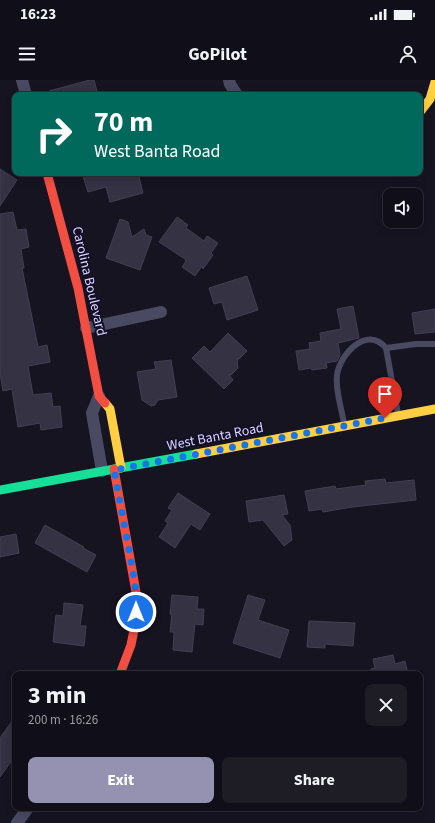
<!DOCTYPE html>
<html lang="en">
<head>
<meta charset="utf-8">
<style>
  :root { --surface:#100f19; --page:#1e1d26; --text:#f1f3f6; --muted:#9c9ca2; --line:#302f38; --accent:#9591b1 }
  body { margin:0; font-family:"Source Sans 3",sans-serif; background:var(--page); color:var(--text); height:100vh; display:flex; flex-direction:column; font-size:15px; white-space:nowrap }
  * { box-sizing:border-box; margin:0 }
  p { font-size:13px; color:var(--muted) }
  .icon { flex:none; width:22px; height:22px; fill:none; stroke:currentColor; stroke-width:2; stroke-linecap:round; stroke-linejoin:round }
  .map { position:relative; flex:1; overflow:hidden }
  .sheet { position:absolute; left:12px; top:591px; width:411px; height:140px; display:flex; flex-direction:column; background:var(--surface); border-radius:8px; box-shadow:0 2px 10px #0003,0 0 0 1px var(--line) }
  .sheet>* { flex:none }
  .hud { position:absolute; left:12px; top:12px; width:411px; height:84px; border-radius:8px; box-shadow:0 2px 10px #0003,0 0 0 1px var(--line); background:#00695c; color:#fff; overflow:hidden }
  .tools { position:absolute; left:383px; top:108px; display:grid; gap:8px }
  .tools a { display:grid; place-items:center; width:40px; height:40px; border-radius:8px; background:var(--surface); box-shadow:0 2px 10px #0003,0 0 0 1px var(--line); font-size:20px }
  .pin { position:absolute; display:grid; place-items:center; width:34px; height:34px; color:#fff; margin:-41px -17px; border-radius:50% 50% 50% 0; rotate:-45deg; box-shadow:0 0 4px #0007 }
  .pin .icon { rotate:45deg }
  .me { position:absolute; width:44px; margin:-22px; rotate:0deg; stroke-linejoin:round; filter:drop-shadow(0 0 3px #0008) }
  .turn { display:flex; align-items:center; gap:14px; height:84px; padding:0 16px; font-size:18px }
  .turn .icon { width:52px; height:52px; stroke-width:2.5 }
  .turn b { display:block; font-size:28px; line-height:34px }
  .round { display:grid; place-items:center; flex:none; width:42px; height:42px; border-radius:8px; background:var(--page) }
  .headline { display:flex; align-items:center; justify-content:space-between; height:68px; padding:0 16px }
  h1 { font-size:24px; font-weight:700; line-height:30px }
  .button { display:flex; gap:8px; margin-top:auto; padding:8px 16px }
  .button a { flex:1; height:46px; border-radius:8px; background:var(--accent); color:#fff; font-size:16px; font-weight:700; line-height:46px; text-align:center }
  .button a+a { background:var(--page); color:var(--text) }
  .status { display:flex; justify-content:space-between; align-items:center; height:28px; padding:0 20px; background:var(--surface); direction:ltr }
  .status svg { height:11px; fill:currentColor }
  header { display:flex; justify-content:space-between; align-items:center; height:52px; padding:0 16px; background:var(--surface); font-size:18px; font-weight:700 }
  .map>svg:first-child { display:block }
  .building { fill:#343243; stroke:#433f54 }
  .lines { fill:none; stroke-linecap:round; stroke-linejoin:round }
  .lane { stroke:#4a4962; stroke-width:6 }
  .street { stroke:#4a4962; stroke-width:12 }
  .fast { stroke:#16e098; stroke-width:9 }
  .slow { stroke:#ffcf43; stroke-width:9 }
  .jam { stroke:#f24e42; stroke-width:9 }
  .route { stroke:#1a73e8; stroke-width:7; stroke-dasharray:0 12.6 }
  .labels { text-anchor:middle; stroke-width:4; stroke-linejoin:round; paint-order:stroke }
  .street-label { font-size:14px; fill:#d9d4ff; stroke:#130f26 }
</style>
</head>
<body>
<div class="status"><b>16:23</b><svg viewBox="0 0 49 12"><path d="M0 12V9h3v3zM5 12V6h3v6zM10 12V3h3v9zM15 12V0h3v12zM26 1h20v11H26zM47 4h2v5h-2z"/></svg></div>
<header><svg class="icon" aria-label="menu" viewBox="0 0 24 24"><path d="M4 6h16M4 12h16M4 18h16"/></svg>GoPilot<svg class="icon" aria-label="person" viewBox="0 0 24 24"><circle cx="12" cy="8" r="4"/><path d="M4 21q1-7 8-7t8 7"/></svg></header>
<div class="map">
<svg width="435" height="743" viewBox="0 0 435 743">
  <rect width="100%" height="100%" fill="#161421"/>
  <g class="building">
    <polygon points="90,0 94,0 98,15 49,15 49,11"/>
    <polygon points="0,89 17,100 0,126"/>
    <polygon points="82,93 138,93 143,113 110,122 106,107 88,112"/>
    <polygon points="13,132 17,150 26,149 29,167 21,169 24,188 22,188 38,267 47,265 50,282 28,286 33,315 51,313 53,327 60,326 62,347 41,350 40,343 18,347 12,309 3,311 0,293 0,134"/>
    <polygon points="177,137 188,145 186,148 204,161 207,156 218,163 211,173 213,175 203,189 202,186 195,196 182,187 186,181 185,179 159,162"/>
    <polygon points="120,139 128,142 132,157 144,149 146,155 152,157 140,190 106,178"/>
    <polygon points="247,196 258,230 227,240 222,222 214,224 209,208"/>
    <polygon points="353,226 359,258 338,263 340,275 337,281 326,283 327,288 312,290 311,288 299,290 296,271 310,269 309,263 321,261 320,253 341,249 337,229"/>
    <polygon points="435,229 435,252 415,254 412,233"/>
    <polygon points="228,253 247,271 237,281 238,288 230,296 233,300 224,309 192,278 204,266 210,272"/>
    <polygon points="171,280 177,317 158,320 155,325 151,326 142,320 137,292 156,289 154,282"/>
    <polygon points="385,399 386,403 414,400 416,420 352,427 323,432 322,429 309,431 305,411 335,406 336,409 366,405 365,401"/>
    <polygon points="178,413 210,434 200,450 191,444 175,468 159,457 168,443 165,441 172,430 168,428"/>
    <polygon points="284,415 288,434 282,435 290,445 292,460 284,466 263,440 249,442 246,421"/>
    <polygon points="45,445 84,467 83,468 96,475 87,492 35,463"/>
    <polygon points="16,454 19,473 0,477 0,457"/>
    <polygon points="172,515 198,517 197,529 204,529 203,545 195,544 192,572 173,570 174,552 170,552 172,534 170,534"/>
    <polygon points="248,515 265,520 258,540 289,550 280,578 233,563"/>
    <polygon points="64,523 83,525 80,546 86,546 84,566 53,562 56,535 63,536"/>
    <polygon points="309,541 355,543 353,566 325,564 325,568 307,567"/>
    <polygon points="393,575 395,584 405,581 408,594 371,594 371,589 375,588 373,579"/>
    <polygon points="15,637 15,676 0,697 0,658"/>
  </g>
  <g class="lines">
    <g class="lane">
      <polyline points="386,268 416,264 435,264"/>
      <path d="M344 344C342 329 335 311 337 295 340 274 367 245 386 268L398 334"/>
    </g>
    <g class="street">
      <polyline points="22,0 26,15"/>
      <polyline points="229,0 230,4 237,15"/>
      <polyline points="86,248 161,232"/>
      <polyline points="99,316 92,333 102,391"/>
      <polyline points="17,743 28,728"/>
    </g>
    <polyline class="fast" points="0,410 196,374"/>
    <g class="slow">
      <polyline points="420,32 430,19 435,2"/>
      <polyline points="105,323 110,329 121,388"/>
      <polyline points="196,374 435,329"/>
    </g>
    <g class="jam">
      <polyline points="47,93 78,208 99,316 105,323"/>
      <polyline points="114,389 136,512 135,545 131,565 120,594"/>
    </g>
  </g>
  <g class="lines">
    <polyline class="route" points="136,532 136,512 133,492 114,390 385,338"/>
  </g>
  <g class="labels">
    <g class="street-label">
      <text transform="translate(90 201) rotate(77)" y="5">Carolina Boulevard</text>
      <text transform="translate(215 356) rotate(-11)" y="5">West Banta Road</text>
    </g>
  </g>
</svg>
<div class="tools">
<a><svg class="icon" aria-label="sound" viewBox="0 0 24 24"><path d="M4 9h4l5-4v14l-5-4H4zM17 9q2 3 0 6"/></svg></a>
</div>
<div class="pin" style="left:385px;top:338px;background:#d93025"><svg class="icon" aria-label="arrive" viewBox="0 0 24 24"><path d="M6 21V4h12l-3 4 3 4H6"/></svg></div>
<svg class="me" style="left:136px;top:532px" viewBox="-20 -20 40 40"><circle r="17" fill="#1a73e8" stroke="#fff" stroke-width="3"/><path d="M0-11L8 9 0 5-8 9z" fill="#fff"/></svg>
<div class="hud">
<div class="turn"><svg class="icon" aria-label="right" viewBox="0 0 24 24"><path d="M7 20v-9h11M14 6l5 5-5 5"/></svg><div><b>70 m</b>West Banta Road</div></div>
</div>
<section class="sheet">
<div class="headline"><div><h1>3 min</h1><p>200 m · 16:26</p></div><a class="round"><svg class="icon" aria-label="close" viewBox="0 0 24 24"><path d="M6 6l12 12M18 6L6 18"/></svg></a></div>
<div class="button"><a>Exit</a><a>Share</a></div>
</section>
</div>
</body>
</html>
